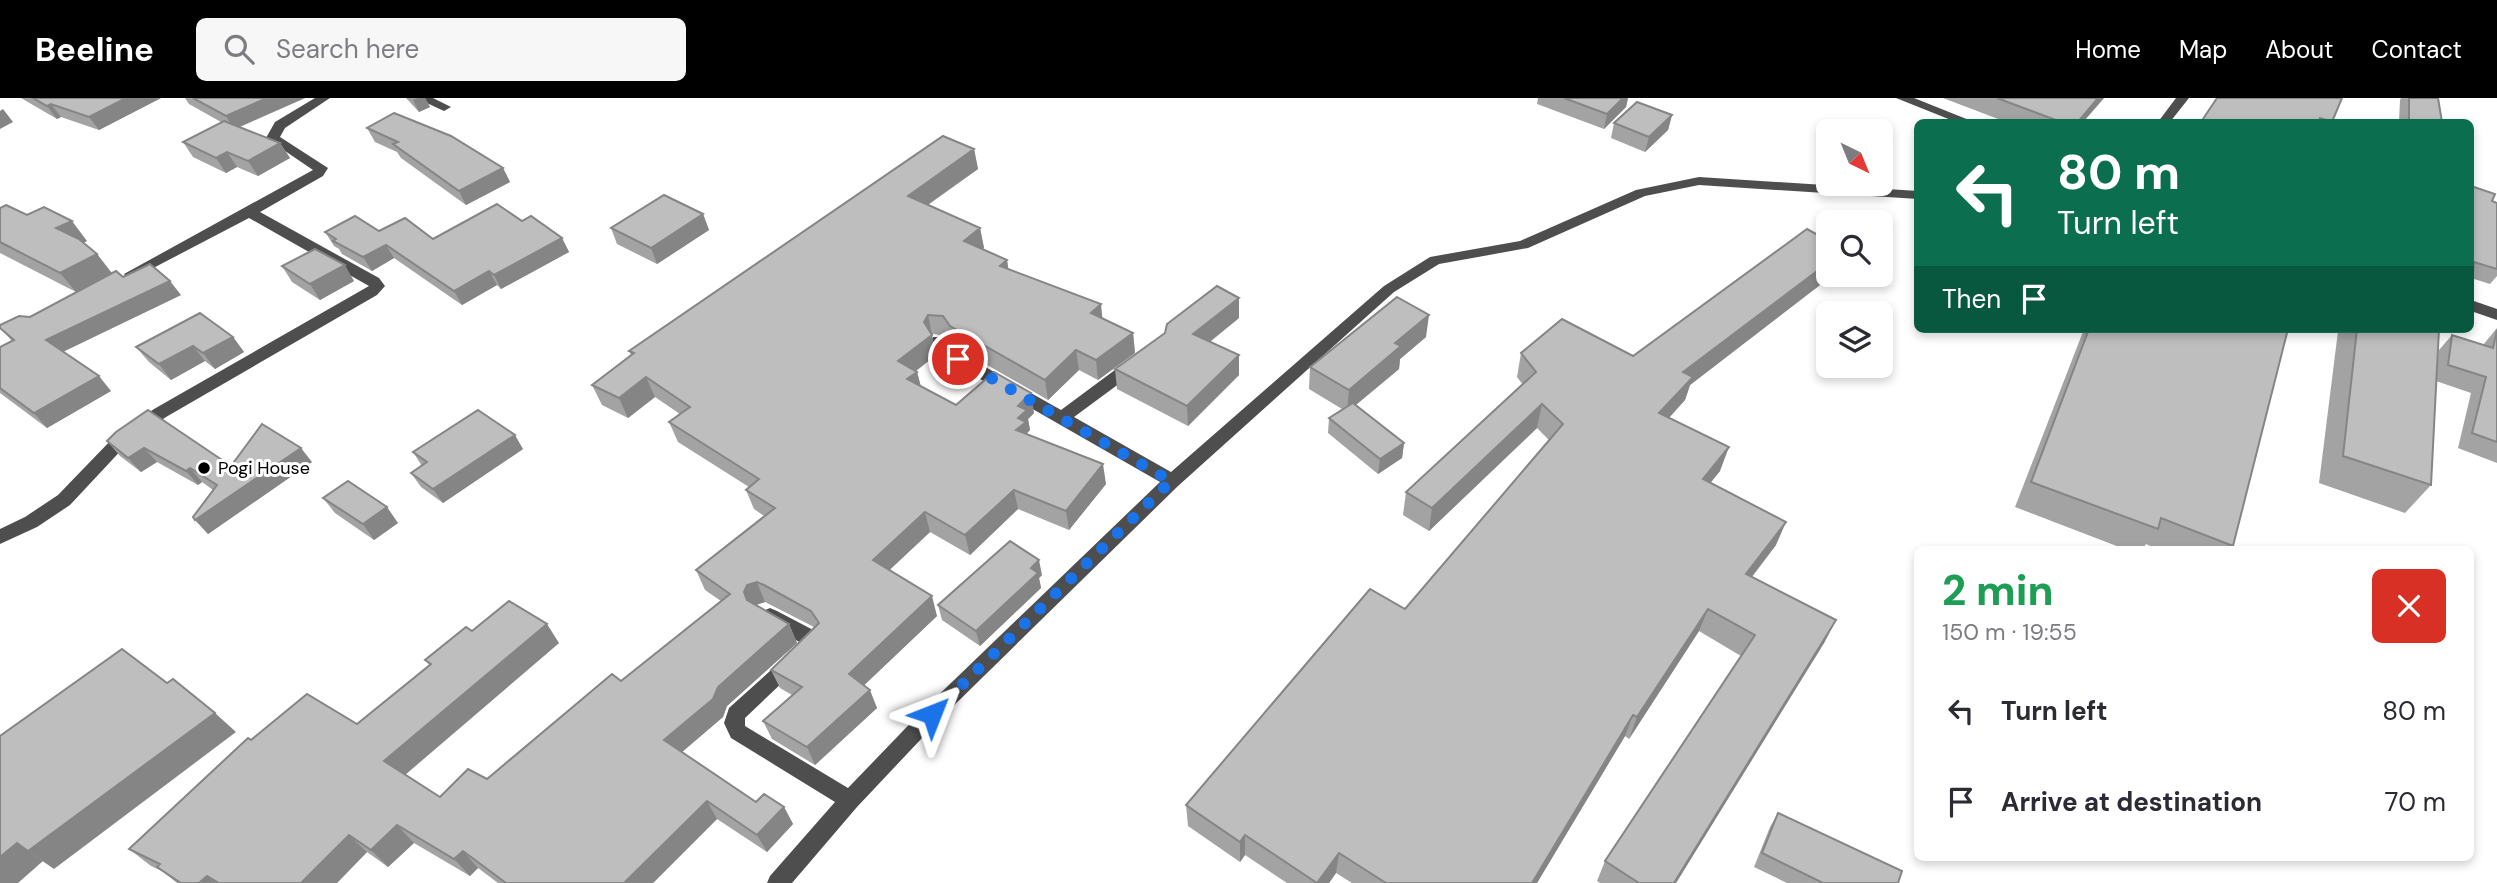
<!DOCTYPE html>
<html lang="en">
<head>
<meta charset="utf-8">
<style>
  :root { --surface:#fff; --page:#f7f7f7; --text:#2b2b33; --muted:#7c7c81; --accent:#000 }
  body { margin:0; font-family:"DM Sans",sans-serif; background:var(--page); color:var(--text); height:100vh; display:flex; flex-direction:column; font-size:26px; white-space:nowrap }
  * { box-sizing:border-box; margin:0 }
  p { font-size:23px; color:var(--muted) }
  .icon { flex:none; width:38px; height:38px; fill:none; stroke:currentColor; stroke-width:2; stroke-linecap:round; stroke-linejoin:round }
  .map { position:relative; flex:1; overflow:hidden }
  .details { position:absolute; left:1914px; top:448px; width:560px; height:315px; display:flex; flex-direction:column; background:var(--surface); border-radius:10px; box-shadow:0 4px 10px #0003 }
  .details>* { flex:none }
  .top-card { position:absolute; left:1914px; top:21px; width:560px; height:214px; border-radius:10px; box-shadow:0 4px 10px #0003; background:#0b6e4f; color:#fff; overflow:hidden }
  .needle { width:46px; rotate:137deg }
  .buttons { position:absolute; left:1816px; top:21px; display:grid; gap:14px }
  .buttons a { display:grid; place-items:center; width:77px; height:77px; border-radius:10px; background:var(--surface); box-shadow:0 4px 10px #0003; font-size:35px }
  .pin { position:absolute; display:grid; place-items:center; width:60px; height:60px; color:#fff; margin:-30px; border:4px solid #fff; border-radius:50%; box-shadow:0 2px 7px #0007 }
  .me { position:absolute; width:77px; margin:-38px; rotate:45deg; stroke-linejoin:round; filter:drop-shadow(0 0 5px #0008) }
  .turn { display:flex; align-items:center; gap:24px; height:147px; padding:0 28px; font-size:32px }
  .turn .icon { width:91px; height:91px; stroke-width:2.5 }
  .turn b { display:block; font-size:49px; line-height:60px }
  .then { display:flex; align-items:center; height:66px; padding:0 28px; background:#0003; gap:14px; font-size:26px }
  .round { display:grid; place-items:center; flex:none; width:74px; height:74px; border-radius:10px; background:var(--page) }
  .overview { display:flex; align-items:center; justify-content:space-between; height:119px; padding:0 28px }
  h1 { font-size:42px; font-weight:800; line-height:52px; color:#1e9e55 }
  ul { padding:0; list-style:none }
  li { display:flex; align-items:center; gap:21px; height:91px; padding:0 28px }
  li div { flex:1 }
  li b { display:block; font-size:26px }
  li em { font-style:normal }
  header { display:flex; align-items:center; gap:42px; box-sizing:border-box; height:98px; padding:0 35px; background:var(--accent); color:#fff }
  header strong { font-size:33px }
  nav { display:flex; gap:38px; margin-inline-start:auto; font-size:24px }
  .search { width:490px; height:63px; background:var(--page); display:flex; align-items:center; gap:18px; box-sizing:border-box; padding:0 24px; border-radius:10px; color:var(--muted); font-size:26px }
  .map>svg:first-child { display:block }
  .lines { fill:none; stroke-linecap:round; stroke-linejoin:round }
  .minor { fill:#4e4e4e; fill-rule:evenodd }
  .wall { fill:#a3a3a3 }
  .shaded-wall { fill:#858585 }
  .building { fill:#bebebe; stroke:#858585; stroke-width:2 }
  .route { stroke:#1a73e8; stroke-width:12; stroke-dasharray:0 21.6 }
  .poi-dot { fill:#000; stroke:#fff; stroke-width:2.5 }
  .labels { text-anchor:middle; stroke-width:6; stroke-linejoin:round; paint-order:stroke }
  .poi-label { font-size:18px; fill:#000; stroke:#fff; text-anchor:start }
</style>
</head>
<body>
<header>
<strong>Beeline</strong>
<div class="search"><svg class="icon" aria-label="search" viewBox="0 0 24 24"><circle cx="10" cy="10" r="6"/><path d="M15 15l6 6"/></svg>Search here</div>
<nav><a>Home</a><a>Map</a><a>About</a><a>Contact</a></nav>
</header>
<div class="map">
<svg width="2497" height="785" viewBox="0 0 2497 785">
  <rect width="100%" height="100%" fill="#fff"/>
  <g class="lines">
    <g class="minor">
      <polygon points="315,0 330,0 285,30 280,39 328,70 323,78 260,114 379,180 385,188 377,197 166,319 127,346 70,407 37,429 0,446 0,431 25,419 58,397 115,338 154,311 369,188 249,120 136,179 126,179 124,176 313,72 266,40 275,24"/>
      <polygon points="416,0 433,0 451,9 444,13"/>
      <polygon points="1896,0 1914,0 1974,24 1956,24"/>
      <polygon points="2176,0 2189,0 2170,24 2158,24"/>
      <polygon points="1699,79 1918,93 1918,101 1699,87 1645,98 1528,150 1439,166 1394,194 1178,388 939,622 857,709 792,785 767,785 770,778 835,704 731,640 724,625 729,610 801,545 763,523 761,518 763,513 770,510 777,513 817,534 824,545 745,620 745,628 848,690 925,610 1160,384 940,258 931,243 933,239 945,239 952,250 1061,312 1127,263 1139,263 1141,267 1139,271 1074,319 1171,374 1384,188 1430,159 1520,143 1636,92"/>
      <polygon points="2471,202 2497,211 2497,222 2471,213"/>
    </g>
  </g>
  <g class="wall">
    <polygon points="21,0 161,0 99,32 61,19 57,21"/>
    <polygon points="185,0 305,0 240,29 280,45 290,60 258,78 237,69 226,75 193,59 183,44 221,24 189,6"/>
    <polygon points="406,0 425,0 430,9 419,14"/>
    <polygon points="1538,0 1628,0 1626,9 1604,31 1537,6"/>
    <polygon points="1943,0 2104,0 2083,24 2006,24"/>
    <polygon points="2342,0 2331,24 2201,24"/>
    <polygon points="2401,0 2438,0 2442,24 2399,24 2400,2"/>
    <polygon points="1672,17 1668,32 1645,54 1611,40 1614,25"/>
    <polygon points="367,30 503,70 510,84 466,107 401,60 397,54 375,44"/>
    <polygon points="974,51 978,71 928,107 980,130 984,150 983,151 1007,162 1008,171 1102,220 1133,235 1135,255 1098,282 1079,272 1048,302 954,248 947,238 933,236 932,238 936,257 916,273 917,274 921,289 956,307 1034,315 1028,321 1030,332 1027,335 1028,336 1106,386 1069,432 1018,411 970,457 930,434 889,472 937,518 864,587 877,610 815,667 772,641 763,623 792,597 780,590 771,572 814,529 765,504 756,507 789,526 797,545 727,608 723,619 682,654 756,704 784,709 793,726 767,754 717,721 653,785 498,785 478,770 470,778 414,745 388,769 367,754 337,785 177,785 162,773 151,768 129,751 251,642 357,626 430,568 425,562 472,533 559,545 405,677 440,699 487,681 621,583 721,503 705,492 696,472 764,418 754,411 746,392 749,389 678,344 669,324 680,316 655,299 628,320 602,307 592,287 631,257 629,253"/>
    <polygon points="2471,88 2492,103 2497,105 2497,178 2490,186 2471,180"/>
    <polygon points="0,110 27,117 87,143 83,145 97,156 112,175 181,197 63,254 111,293 47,330 0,295 0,249 12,243 0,230 30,219 76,194 0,155"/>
    <polygon points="703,116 709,132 657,166 617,146 611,130"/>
    <polygon points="522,123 562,140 569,154 501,191 497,187 462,207 394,160 372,173 342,156 339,151 334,148 325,134 379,133 433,141"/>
    <polygon points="282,168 354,183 320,202 292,184"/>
    <polygon points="1829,177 1833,177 1690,287 1685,302 1669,320 1720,373 1710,385 1776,447 1752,479 1836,522 1824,545 1676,785 1600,785 1597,783 1605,763 1741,558 1699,533 1629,641 1625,638 1537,785 1352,785 1336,775 1329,785 1287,785 1245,757 1240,764 1188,728 1186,707 1405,511 1549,342 1537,330 1429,433 1403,417 1406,394 1523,287 1517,279 1521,255 1633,258"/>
    <polygon points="1239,220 1210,244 1239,277 1188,328 1117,291 1115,271"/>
    <polygon points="2497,230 2497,365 2458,350 2471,295 2436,283 2431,387 2405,415 2319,385 2338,233 2340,231 2439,231 2438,260 2439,252 2452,237 2483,247"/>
    <polygon points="2084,231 2288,231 2233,448 2231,452 2159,452 2146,446 2142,452 2127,452 2015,409"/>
    <polygon points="233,239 244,254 215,271 205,263 171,282 149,264 136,249"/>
    <polygon points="1426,239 1400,261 1399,271 1356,307 1404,345 1402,360 1378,376 1328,335 1329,320 1342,311 1309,291 1310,269"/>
    <polygon points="107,343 231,368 312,364 208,436 193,419 213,392 202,384 198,387 157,364 141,374 120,358"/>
    <polygon points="523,351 443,405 421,389 411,375 422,368 413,354"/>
    <polygon points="323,400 398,425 374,442 335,415"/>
    <polygon points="1042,477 1039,480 1041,490 980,548 942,522 938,507"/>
    <polygon points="1778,715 1898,785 1787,785 1754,769 1770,729"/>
  </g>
  <g class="shaded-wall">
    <polygon points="126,0 161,0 99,32 89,19"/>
    <polygon points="267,0 305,0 234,31 226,18"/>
    <polygon points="418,0 425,0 430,9 419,14 413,2"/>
    <polygon points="1623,0 1628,0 1626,9 1604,31 1607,16"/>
    <polygon points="2098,0 2104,0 2083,24 2078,24"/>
    <polygon points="51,6 61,19 57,21 47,8"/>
    <polygon points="3,11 13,24 0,31 0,13"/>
    <polygon points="1672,17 1668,32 1645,54 1649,39"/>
    <polygon points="280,45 290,60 258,78 248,63"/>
    <polygon points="974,51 978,71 913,117 908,98"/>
    <polygon points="227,54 237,69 226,75 216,60"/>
    <polygon points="503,70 510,84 466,107 459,93"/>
    <polygon points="703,116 709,132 657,166 651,150"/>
    <polygon points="72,123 87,143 72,150 56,130"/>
    <polygon points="980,130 984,150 968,163 964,143"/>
    <polygon points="562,140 569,154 501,191 494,177"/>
    <polygon points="386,147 394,160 372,173 363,159"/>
    <polygon points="97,156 112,176 77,195 60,175"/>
    <polygon points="1007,162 1010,182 1000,168"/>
    <polygon points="1829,164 1829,177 1833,177 1690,287 1685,302 1652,338 1659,315 1683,274"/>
    <polygon points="345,167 354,183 320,202 310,186"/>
    <polygon points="489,173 497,187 462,207 454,193"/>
    <polygon points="170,183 181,197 58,256 46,242"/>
    <polygon points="1239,200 1239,220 1194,256 1193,236"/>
    <polygon points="1101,206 1103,226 1091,215"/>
    <polygon points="928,217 936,257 903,283 898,263"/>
    <polygon points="1429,217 1426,239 1400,261 1399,271 1347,314 1349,292 1395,245"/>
    <polygon points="1133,235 1135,255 1098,282 1096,262"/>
    <polygon points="233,239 244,254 215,271 203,255"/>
    <polygon points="193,248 205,263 171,282 159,266"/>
    <polygon points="1076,252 1079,272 1048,302 1045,282"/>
    <polygon points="1239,257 1239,277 1188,328 1187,308"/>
    <polygon points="917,274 922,293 907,281"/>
    <polygon points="99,278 111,293 47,330 34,315"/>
    <polygon points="646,279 655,299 628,320 619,300"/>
    <polygon points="1031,295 1034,315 1028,321 1030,332 1027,335 1029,344 1016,332 1018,308"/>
    <polygon points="1542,306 1537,330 1429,433 1432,410"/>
    <polygon points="515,337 523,351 443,405 433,391"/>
    <polygon points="1404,345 1402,360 1378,376 1380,361"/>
    <polygon points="1729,349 1720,373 1695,404 1703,381"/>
    <polygon points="144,350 157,364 141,374 128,360"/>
    <polygon points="301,350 312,364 208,436 195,422"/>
    <polygon points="1103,366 1106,386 1069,432 1066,413"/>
    <polygon points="190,370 202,384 198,387 186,373"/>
    <polygon points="1014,392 1018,411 970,457 965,437"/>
    <polygon points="387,409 398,425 374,442 363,426"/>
    <polygon points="925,414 930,434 879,482 873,462"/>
    <polygon points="1786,424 1776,447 1736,499 1746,476"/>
    <polygon points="1039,462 1042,477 1039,480 1041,490 980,548 976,533 1031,470"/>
    <polygon points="757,484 765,504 756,507 753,513 744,494 747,487"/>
    <polygon points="932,498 937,518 856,595 849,576"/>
    <polygon points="1708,511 1699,533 1629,641 1637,619"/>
    <polygon points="1836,522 1824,545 1676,785 1674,785"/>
    <polygon points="547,526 559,545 400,681 384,663"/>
    <polygon points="789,526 797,545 727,608 723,619 675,660 664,642 718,589"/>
    <polygon points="870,592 877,610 815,667 807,649"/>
    <polygon points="215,615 236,634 54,771 28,753"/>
    <polygon points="1633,617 1625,638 1537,785 1532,785"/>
    <polygon points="707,703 717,721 653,785 624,785"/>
    <polygon points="784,709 793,726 767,754 757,737"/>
    <polygon points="397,727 414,745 388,769 371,752"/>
    <polygon points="349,737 367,754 337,785 301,785"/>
    <polygon points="1245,737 1245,757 1240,764 1240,744"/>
    <polygon points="17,745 43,763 18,785 0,785 0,759"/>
    <polygon points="463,753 478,770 470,778 454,761"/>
    <polygon points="1339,755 1336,775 1329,785 1317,785"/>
    <polygon points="207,778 216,785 199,785"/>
  </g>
  <g class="building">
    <polygon points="33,0 126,0 89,19 51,6 47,8"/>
    <polygon points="193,0 267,0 226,18"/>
    <polygon points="1564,0 1623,0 1607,16"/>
    <polygon points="1997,0 2098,0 2078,24 2061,24"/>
    <polygon points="2217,0 2342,0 2332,24 2320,20 2319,24 2201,24"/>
    <polygon points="2409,0 2438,0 2442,24 2409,24"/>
    <polygon points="1637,4 1672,17 1649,39 1614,25"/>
    <polygon points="394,15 451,38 503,70 459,93 393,46 398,44 367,30"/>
    <polygon points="224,23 280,45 248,63 227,54 216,60 183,44"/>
    <polygon points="943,38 974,51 908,98 980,130 964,143 1007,162 1000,168 1101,206 1091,215 1133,235 1096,262 1076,252 1045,282 950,228 943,218 928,217 924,224 932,237 898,263 917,274 907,281 956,307 994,274 1031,295 1018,308 1027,312 1018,320 1026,324 1016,332 1103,366 1066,413 1014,392 965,437 925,414 873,462 932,498 849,576 870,592 807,649 763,623 802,589 771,572 819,525 811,513 764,487 757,484 747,487 744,494 747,502 789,526 718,589 713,601 664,642 756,704 764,696 784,709 757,737 707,703 624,785 506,785 463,753 454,761 397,727 371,752 349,737 301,785 219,785 207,778 199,785 181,785 157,769 160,766 129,751 248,640 251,642 307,596 357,626 431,566 425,562 466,529 472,533 509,503 547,526 384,663 440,699 468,671 487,681 612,576 621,583 730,496 696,472 775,410 746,392 759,381 669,324 690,309 646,279 619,300 592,287 634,255 629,253"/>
    <polygon points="2471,88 2495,96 2492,103 2497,105 2497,171 2474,164 2472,176"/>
    <polygon points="664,97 703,116 651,150 611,130"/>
    <polygon points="497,106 522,123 531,118 562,140 494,177 489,173 454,193 386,147 363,159 333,143 336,141 325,134 355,118 379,133 405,120 433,141"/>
    <polygon points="6,107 27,117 44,109 72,123 56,130 79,141 97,156 60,175 0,144 0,110"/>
    <polygon points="1807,131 1829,143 1829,164 1683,274 1693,279 1659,315 1729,349 1703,381 1786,424 1746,476 1836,522 1674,785 1639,785 1605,763 1755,537 1708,511 1637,619 1633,617 1532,785 1386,785 1339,755 1317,785 1245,737 1240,744 1186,707 1370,491 1405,511 1563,326 1542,306 1432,410 1406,394 1536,274 1521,255 1562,221 1633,258"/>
    <polygon points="315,151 345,167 310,186 282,168"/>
    <polygon points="150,166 170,183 46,242 99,278 34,315 0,290 0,249 14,242 0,230 0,227 19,218 30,219 116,173 123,179"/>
    <polygon points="1217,188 1239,200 1193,236 1239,257 1187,308 1115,271 1165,235 1167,226"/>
    <polygon points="1397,199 1429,217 1395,245 1401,248 1349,292 1310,269"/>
    <polygon points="200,215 233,239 203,255 193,248 159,266 136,249"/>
    <polygon points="2089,231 2288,231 2233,448 2161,420 2158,431 2031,384"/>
    <polygon points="2357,231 2439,231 2431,387 2343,358"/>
    <polygon points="2497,232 2497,344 2472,335 2486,279 2448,267 2452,237 2493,250"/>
    <polygon points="1353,305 1404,345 1380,361 1329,320"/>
    <polygon points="148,312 231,368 262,326 301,350 195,422 193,419 217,387 190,370 186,373 144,350 128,360 107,343 116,334"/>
    <polygon points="478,312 515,337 433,391 411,375 427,364 413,354"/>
    <polygon points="348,383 387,409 363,426 323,400"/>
    <polygon points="1010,443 1039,462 1031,470 1038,475 976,533 938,507"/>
    <polygon points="122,551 167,585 173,581 215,615 28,753 17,745 0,759 0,638"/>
    <polygon points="1778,715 1902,773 1898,785 1823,785 1762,755"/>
  </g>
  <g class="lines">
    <polyline class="route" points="932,616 1171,383 958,261"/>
  </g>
  <circle class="poi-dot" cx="204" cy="370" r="7"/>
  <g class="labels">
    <g class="poi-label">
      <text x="218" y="376">Pogi House</text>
    </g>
  </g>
</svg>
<div class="buttons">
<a><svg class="needle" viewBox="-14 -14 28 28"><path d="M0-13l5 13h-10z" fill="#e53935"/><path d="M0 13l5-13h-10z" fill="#7c7c81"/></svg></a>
<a><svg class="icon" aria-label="search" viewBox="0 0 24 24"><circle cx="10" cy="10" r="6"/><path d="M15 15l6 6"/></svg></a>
<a><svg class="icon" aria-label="layers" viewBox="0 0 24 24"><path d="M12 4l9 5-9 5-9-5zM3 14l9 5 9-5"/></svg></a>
</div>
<div class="pin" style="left:958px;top:261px;background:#d93025"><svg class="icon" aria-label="arrive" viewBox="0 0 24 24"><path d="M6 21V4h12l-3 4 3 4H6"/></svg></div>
<svg class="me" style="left:932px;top:616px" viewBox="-20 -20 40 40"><path d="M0-17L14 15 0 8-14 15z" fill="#1a73e8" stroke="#fff" stroke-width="4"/></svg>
<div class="top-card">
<div class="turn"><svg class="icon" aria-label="left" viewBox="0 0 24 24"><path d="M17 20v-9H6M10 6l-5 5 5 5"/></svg><div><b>80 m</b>Turn left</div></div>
<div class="then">Then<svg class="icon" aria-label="arrive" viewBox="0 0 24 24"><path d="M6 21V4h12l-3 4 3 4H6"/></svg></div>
</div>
<section class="details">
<div class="overview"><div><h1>2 min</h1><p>150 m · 19:55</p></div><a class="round" style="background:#d93025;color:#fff"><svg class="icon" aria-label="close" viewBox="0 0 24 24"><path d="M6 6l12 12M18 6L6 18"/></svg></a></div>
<ul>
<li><svg class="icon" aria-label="left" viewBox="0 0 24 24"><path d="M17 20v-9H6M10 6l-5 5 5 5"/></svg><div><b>Turn left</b></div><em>80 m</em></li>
<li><svg class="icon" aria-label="arrive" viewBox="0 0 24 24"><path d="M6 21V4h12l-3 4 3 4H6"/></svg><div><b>Arrive at destination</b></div><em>70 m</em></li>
</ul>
</section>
</div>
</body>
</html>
